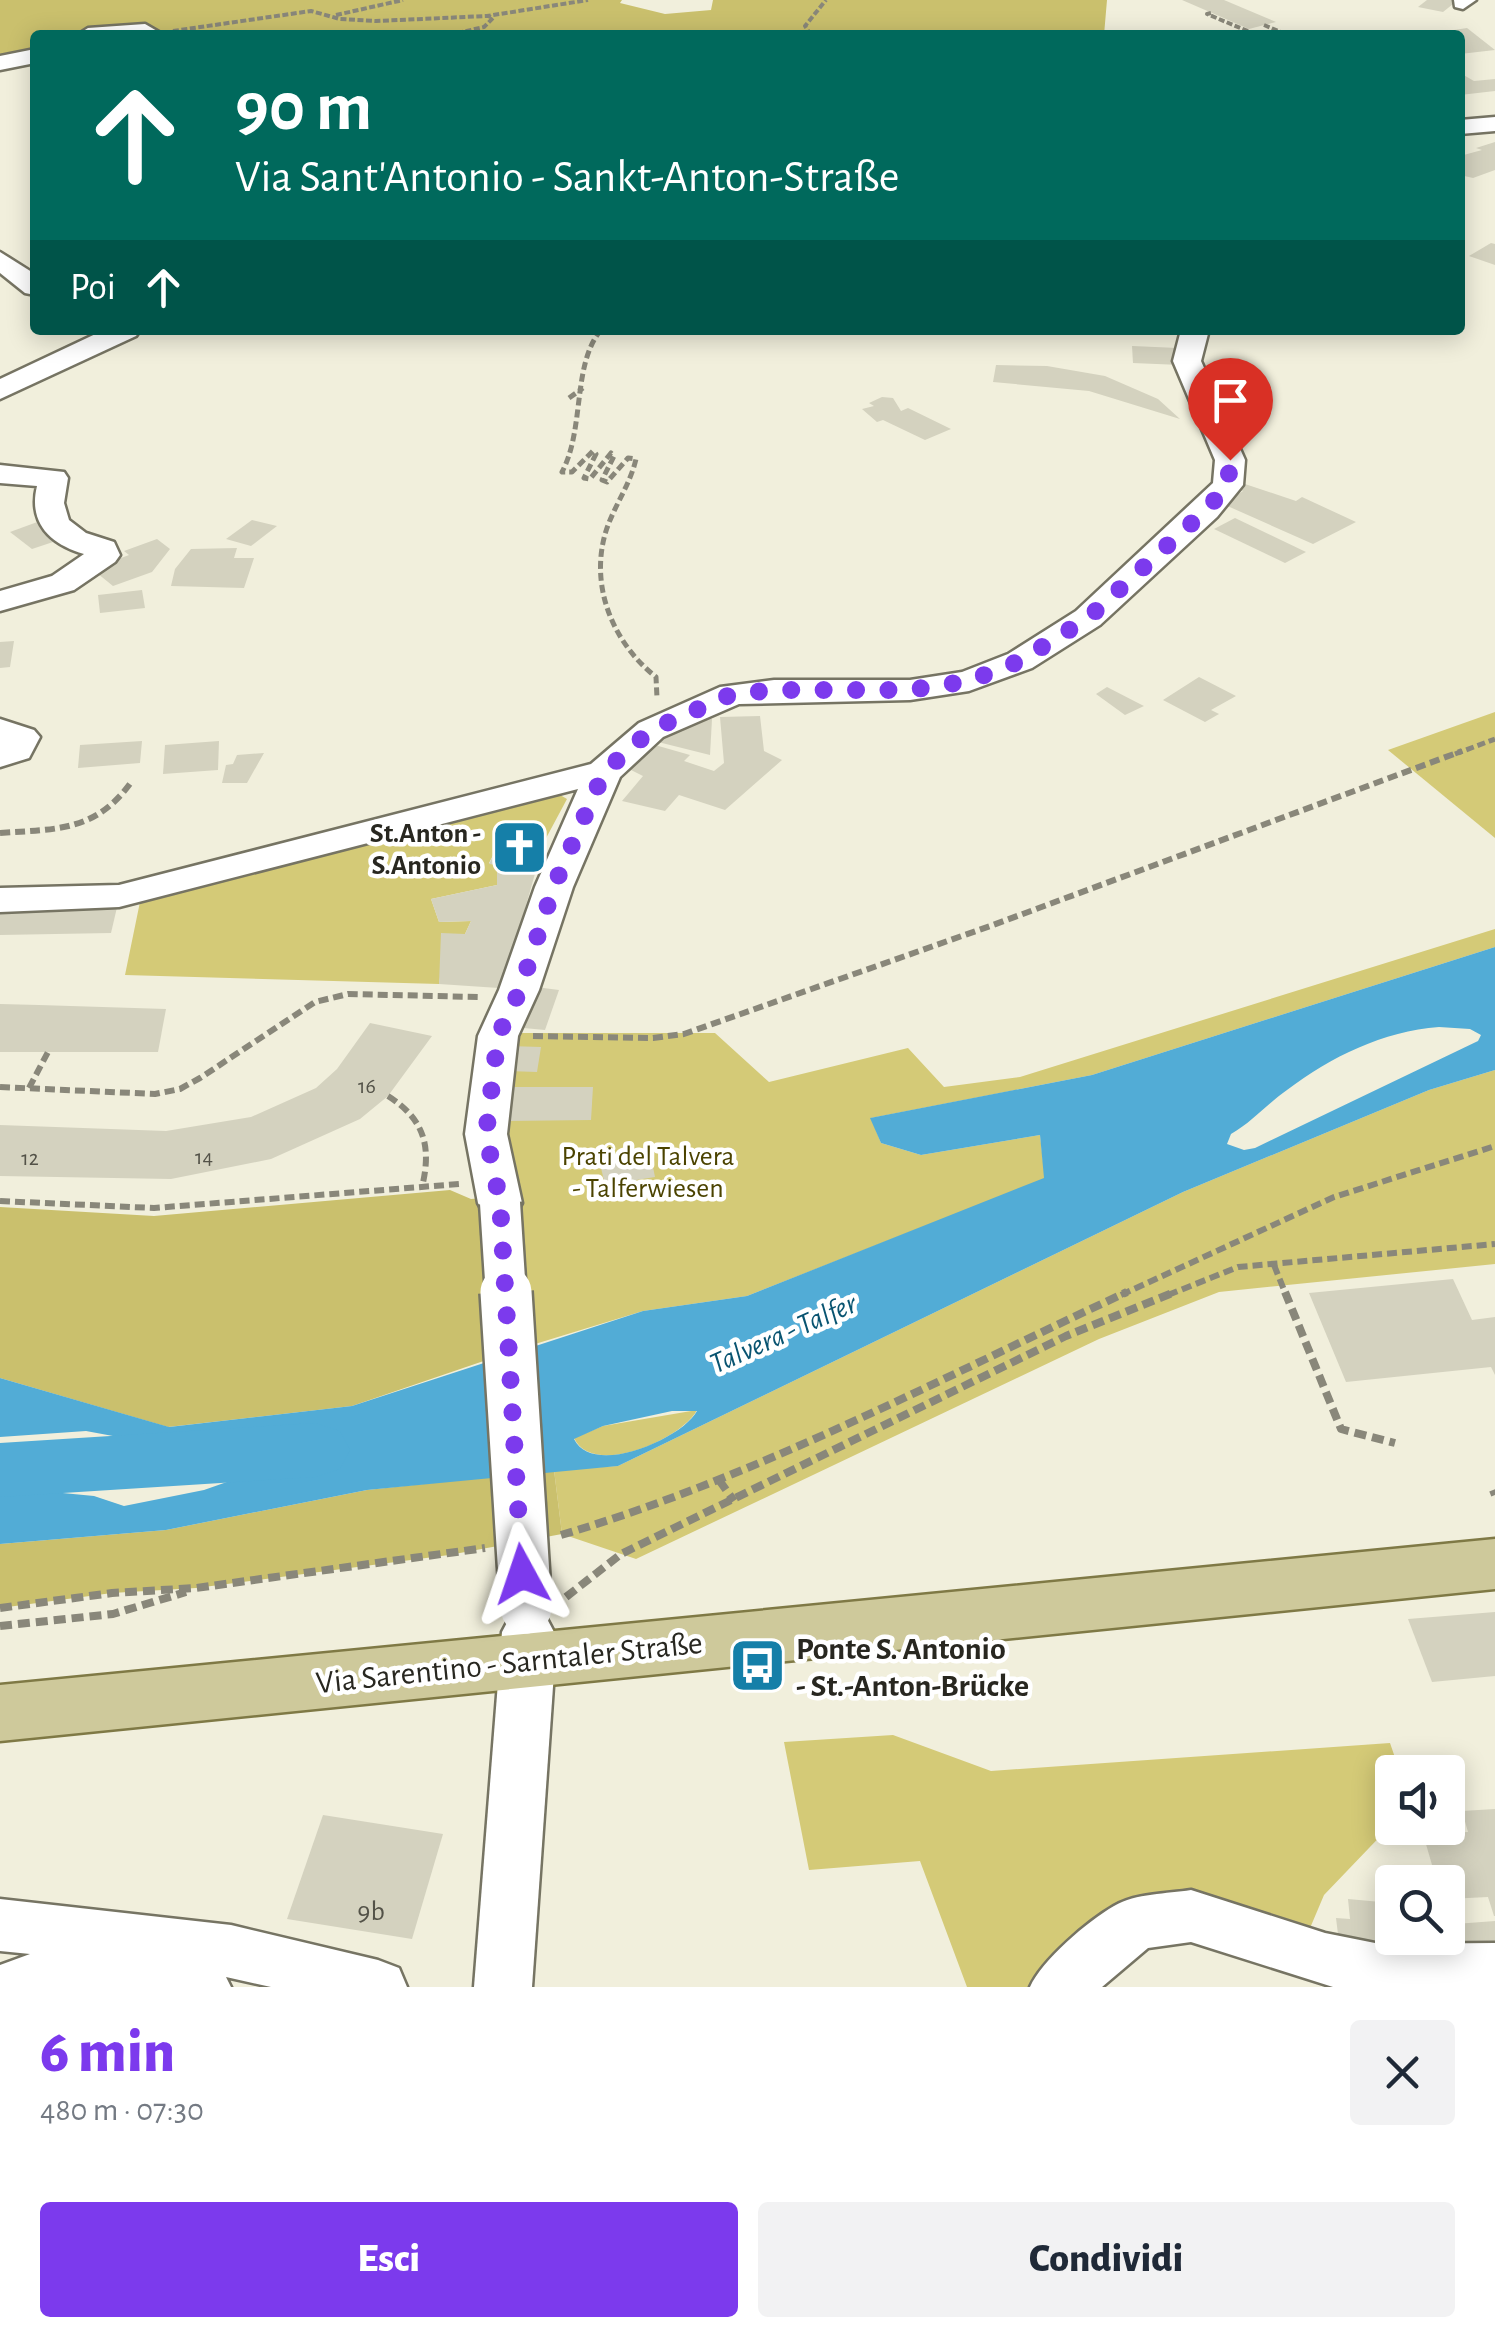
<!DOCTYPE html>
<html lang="it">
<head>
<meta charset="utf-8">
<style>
  :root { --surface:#fff; --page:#f2f2f3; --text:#1f2937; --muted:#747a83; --accent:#7c3aed }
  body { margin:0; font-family:"Alegreya Sans",sans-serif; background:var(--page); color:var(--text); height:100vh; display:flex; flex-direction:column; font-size:38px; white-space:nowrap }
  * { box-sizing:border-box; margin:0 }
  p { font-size:32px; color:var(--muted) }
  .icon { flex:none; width:55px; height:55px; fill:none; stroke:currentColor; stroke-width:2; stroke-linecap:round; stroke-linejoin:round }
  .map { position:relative; height:1987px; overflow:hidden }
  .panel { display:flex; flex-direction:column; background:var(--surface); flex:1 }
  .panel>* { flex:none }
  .top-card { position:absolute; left:30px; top:30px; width:1435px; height:305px; border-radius:10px; box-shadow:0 5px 25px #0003; background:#00695c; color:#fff; overflow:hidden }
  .buttons { position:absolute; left:1375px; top:1755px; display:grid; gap:20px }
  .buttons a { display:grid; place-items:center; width:90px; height:90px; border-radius:10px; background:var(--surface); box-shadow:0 5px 25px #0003; font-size:50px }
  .pin { position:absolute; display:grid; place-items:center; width:85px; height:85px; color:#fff; margin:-102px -42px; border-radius:50% 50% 50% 0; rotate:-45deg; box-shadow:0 0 10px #0007 }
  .pin .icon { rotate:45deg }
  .me { position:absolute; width:110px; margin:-55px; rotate:355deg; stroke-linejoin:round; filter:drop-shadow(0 0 8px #0008) }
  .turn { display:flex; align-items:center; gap:35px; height:210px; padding:0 40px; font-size:45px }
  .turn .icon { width:130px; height:130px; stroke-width:2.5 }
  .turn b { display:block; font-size:70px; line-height:85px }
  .then { display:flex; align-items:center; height:95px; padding:0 40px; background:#0003; gap:20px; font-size:38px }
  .round { display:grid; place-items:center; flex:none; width:105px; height:105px; border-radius:10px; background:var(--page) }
  .overview { display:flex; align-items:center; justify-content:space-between; height:170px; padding:0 40px }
  h1 { font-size:60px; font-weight:800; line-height:75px; color:var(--accent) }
  .action { display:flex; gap:20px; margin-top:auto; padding:20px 40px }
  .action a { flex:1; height:115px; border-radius:10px; background:var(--accent); color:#fff; font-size:40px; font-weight:800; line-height:115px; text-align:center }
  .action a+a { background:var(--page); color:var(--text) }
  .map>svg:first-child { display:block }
  .green { fill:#d4ca77 }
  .forest { fill:#cac06d }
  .water { fill:#52acd6; fill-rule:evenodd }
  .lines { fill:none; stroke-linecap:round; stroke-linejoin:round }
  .river { fill:#52acd6; fill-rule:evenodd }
  .building { fill:#d4d2bf }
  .minor-casing { stroke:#767463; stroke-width:5 }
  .major-casing { stroke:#7f7945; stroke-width:5 }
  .path-far3 { stroke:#89877a; stroke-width:4; stroke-dasharray:6 2.5; stroke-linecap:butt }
  .path-far2 { stroke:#89877a; stroke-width:5; stroke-dasharray:8 4; stroke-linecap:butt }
  .path-far1 { stroke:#89877a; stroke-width:6; stroke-dasharray:10 5; stroke-linecap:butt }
  .path { stroke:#89877a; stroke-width:8; stroke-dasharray:12 6; stroke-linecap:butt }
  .minor { fill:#fff; fill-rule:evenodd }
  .major { fill:#cec99b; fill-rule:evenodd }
  .minor-bridge-far1-casing { stroke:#767463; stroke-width:45; stroke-linecap:butt }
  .minor-bridge-casing { stroke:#767463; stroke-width:56; stroke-linecap:butt }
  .minor-bridge-far1 { stroke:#fff; stroke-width:40 }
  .minor-bridge { stroke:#fff; stroke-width:51 }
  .route { stroke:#7c3aed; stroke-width:18; stroke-dasharray:0 32.4 }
  .labels { text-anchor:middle; stroke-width:9; stroke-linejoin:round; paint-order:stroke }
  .number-label { font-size:22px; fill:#535248 }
  .poi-label { font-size:28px; font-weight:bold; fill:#282720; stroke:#fff; text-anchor:end }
  .park-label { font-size:28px; fill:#4b4300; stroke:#fff }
  .near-number-label { font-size:28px; fill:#535248 }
  .water-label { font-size:30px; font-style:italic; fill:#095471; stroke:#fff }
  .near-poi-label { font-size:32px; font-weight:bold; fill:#282720; stroke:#fff; text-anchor:start }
  .near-street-label { font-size:32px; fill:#282720; stroke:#fff }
</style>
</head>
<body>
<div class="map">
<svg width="1495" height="1987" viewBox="0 0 1495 1987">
  <rect width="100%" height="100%" fill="#f1efdc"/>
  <g class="green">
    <polygon points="1495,712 1495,838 1388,750"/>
    <polygon points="555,792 567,799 544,842 502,838 489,863 497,865 497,885 431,899 439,922 471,921 465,934 443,958 439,984 125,975 141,897"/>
    <polygon points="1495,929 1495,947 1092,1075 871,1118 881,1143 921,1155 1040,1135 1045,1179 747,1296 643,1311 522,1348 502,1125 512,1033 715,1033 769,1082 908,1048 944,1087 1020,1077"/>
    <polygon points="1495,1070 1495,1264 1219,1292 1099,1339 636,1559 562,1534 554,1470 618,1466 1183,1192 1429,1090"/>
    <path d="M697 1410C683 1438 593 1479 574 1438L603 1426Z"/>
    <polygon points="893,1735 991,1771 1390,1743 1400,1772 1392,1772 1392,1824 1324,1895 1302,1947 1191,1916 1054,1987 967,1987 920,1861 809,1870 784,1742"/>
  </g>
  <g class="forest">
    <polygon points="0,0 622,0 620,3 665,14 711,10 713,0 1107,0 1104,35 35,35 35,71 19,57 0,61"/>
    <polygon points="450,1190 471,1199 510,1196 522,1348 352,1406 168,1427 0,1378 0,1207 154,1216"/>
    <polygon points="554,1470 562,1534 449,1555 196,1588 112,1593 0,1608 0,1544 166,1530 367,1490"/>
  </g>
  <path class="water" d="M1495 947V1070L1429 1090 1183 1192 618 1466 367 1490 166 1530 0 1544V1487L94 1496 124 1506 204 1490 258 1471 268 1462 263 1456 199 1452 86 1431 0 1437V1378L169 1427 352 1406 643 1311 747 1296 1044 1178 1040 1135 921 1155 881 1143 870 1118 1092 1075ZM1439 1027 1470 1029 1481 1035 1478 1041 1255 1148 1244 1150 1227 1144 1231 1134C1252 1122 1267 1104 1287 1090 1331 1057 1383 1031 1439 1027ZM672 1411H697C683 1438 593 1478 574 1439L603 1426Z"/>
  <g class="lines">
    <polygon class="river" points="315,1423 340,1431 350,1450 340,1469 315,1477 0,1497 0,1443"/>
  </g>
  <g class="building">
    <polygon points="1182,0 1224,0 1276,22 1249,29"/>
    <polygon points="1427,0 1458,0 1443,12 1418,7"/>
    <polygon points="1467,28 1495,50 1460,54 1460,35 1422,35"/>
    <polygon points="1460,73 1474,81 1495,79 1495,91 1460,95"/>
    <polygon points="1495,142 1495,170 1473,178 1460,175 1460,156 1482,150 1476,148"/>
    <polygon points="1491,243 1495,244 1495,265 1469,256"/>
    <polygon points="1132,346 1178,348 1180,365 1133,363"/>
    <polygon points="996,365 1047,366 1105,376 1158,399 1180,419 1089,391 993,382"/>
    <polygon points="882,397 893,398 901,411 908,408 951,429 925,440 883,420 877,422 862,409 874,406 869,403"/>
    <polygon points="1242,483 1296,501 1302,497 1356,522 1313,544 1223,504 1243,491 1234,487"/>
    <polygon points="1235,518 1306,552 1285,563 1214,529"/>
    <polygon points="252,520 277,526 251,546 226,539"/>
    <polygon points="40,521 62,539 32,549 10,532"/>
    <polygon points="157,539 170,549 152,572 113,586 92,569 129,555 124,551"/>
    <polygon points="237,548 234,558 254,558 244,588 171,586 175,569 191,549"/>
    <polygon points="142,590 145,608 100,613 98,595"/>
    <polygon points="14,641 10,667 0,668 0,642"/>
    <polygon points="1199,677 1236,696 1211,710 1219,714 1205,722 1163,700"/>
    <polygon points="1107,687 1138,703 1144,706 1125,715 1096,694"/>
    <polygon points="760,716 764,751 782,760 725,810 679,795 665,811 622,801 643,776 629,769 655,745 690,755 684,761 714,771 724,763 720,717"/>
    <polygon points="688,718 712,719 710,755 658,742"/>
    <polygon points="142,741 140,763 78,768 80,745"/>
    <polygon points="219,741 218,770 163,774 165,745"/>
    <polygon points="264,753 247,783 222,783 226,765 233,764 237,755"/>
    <polygon points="502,838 544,842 513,951 514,989 439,984 441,933 465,934 471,921 439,922 431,899 497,885 497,865 489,864"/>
    <polygon points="118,903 111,933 0,935 0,906"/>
    <polygon points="528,986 559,990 545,1030 513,1027"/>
    <polygon points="0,1004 39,1005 166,1009 158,1052 0,1052"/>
    <polygon points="370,1023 432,1036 388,1096 360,1119 271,1159 171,1179 0,1176 0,1125 166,1131 251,1117 316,1088 337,1069"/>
    <polygon points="508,1046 541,1047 537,1072 504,1071"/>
    <polygon points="505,1087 593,1087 591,1120 502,1121"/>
    <polygon points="650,1152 655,1177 605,1185 599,1159"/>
    <polygon points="1453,1279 1472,1320 1495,1317 1495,1375 1491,1367 1346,1382 1309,1293"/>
    <polygon points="1495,1612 1495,1676 1432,1682 1408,1619"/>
    <polygon points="1495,1809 1495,1916 1494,1916 1488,1897 1448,1899 1448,1882 1437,1882 1423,1834 1468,1832 1462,1811"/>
    <polygon points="323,1815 443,1834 412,1939 287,1919"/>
    <polygon points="1348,1899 1392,1903 1392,1938 1448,1938 1448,1908 1453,1909 1455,1924 1495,1921 1495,1956 1341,1959 1336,1918 1350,1919"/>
  </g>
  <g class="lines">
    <defs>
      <g id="minor">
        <polygon points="1454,0 1476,0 1463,9 1455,7"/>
        <polygon points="145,24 164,35 77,35 88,28"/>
        <polygon points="35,49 35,63 0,70 0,56"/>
        <polygon points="1495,117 1495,131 1460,134 1460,120"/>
        <polygon points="0,252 35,274 35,295 25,293 0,273"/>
        <polygon points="104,330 140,330 136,336 0,399 0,379"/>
        <polygon points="1181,330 1209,330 1201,361 1245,460 1243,485 1217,517 1100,625 1032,668 969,691 910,700 739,704 663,737 620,777 573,887 539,990 518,1036 507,1134 522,1203 516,1214 500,1218 484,1214 478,1203 465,1134 478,1036 499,990 535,887 578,789 119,907 0,912 0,888 119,885 591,764 639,723 720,687 774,680 910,680 962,672 1008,654 1076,611 1213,483 1215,460 1173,361"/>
        <path d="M0 465 64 472 68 478 64 503 69 520 86 533 114 542 120 555 115 562 74 590 0 611V591L52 576 84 554C50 544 28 523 37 486L0 483Z"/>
        <polygon points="0,719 34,730 40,737 29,758 0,767"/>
        <polygon points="528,1611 546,1617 554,1632 555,1658 532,1987 474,1987 502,1632 510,1617"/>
        <path d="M1191 1890 1325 1933 1380 1944 1495 1943V1987H1333L1191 1942 1148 1948 1102 1987H1030C1042 1960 1088 1921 1114 1906 1136 1893 1167 1894 1191 1890Z"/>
        <polygon points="0,1899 231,1925 378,1960 399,1968 407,1987 271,1987 226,1977 231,1987 0,1987 0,1965 30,1954 0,1951"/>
      </g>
      <polygon id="major" points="1495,1539 1495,1589 0,1741 0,1685"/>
    </defs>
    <use href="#minor" class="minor-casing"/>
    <use href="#major" class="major-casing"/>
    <g class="path-far3">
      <polyline points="1211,13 1207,14 1257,35"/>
      <polyline points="336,15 403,0"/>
      <polyline points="1264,25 1288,35"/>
      <polyline points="173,31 311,11 340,19 376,21 487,16 588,0"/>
      <polyline points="449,35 484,27 493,18 488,16"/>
      <polyline points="811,35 805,26 826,0"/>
    </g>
    <g class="path-far2">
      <path d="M601 330C572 364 585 429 562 472H572L593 451 596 454 584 478 590 479 611 453 614 456 602 480 607 482 628 458 636 459C630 485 614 506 606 531 589 586 613 643 656 677L657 698"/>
      <polyline points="569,398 583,388"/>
      <polyline points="1455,754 1495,739"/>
    </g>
    <g class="path-far1">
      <path d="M0 833C57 829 96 832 132 781"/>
      <polyline points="533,1036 653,1038 684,1034 993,925 1462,751"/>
      <polyline points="0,1087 155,1094 180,1089 200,1078 315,1002 348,994 479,997"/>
      <polyline points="29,1088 48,1052"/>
      <path d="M388 1096C424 1119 432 1146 422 1187"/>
      <polyline points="0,1201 154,1208 459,1184"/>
      <polyline points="1274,1265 1286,1295"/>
      <polyline points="1121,1295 1334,1197 1495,1146"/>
      <polyline points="1168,1295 1238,1267 1495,1244"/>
    </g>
    <g class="path">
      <polyline points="1285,1292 1341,1429 1395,1443"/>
      <polyline points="719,1480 734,1501"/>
      <polyline points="1493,1490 1495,1495"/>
      <path d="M561 1535C757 1477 941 1378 1127 1292"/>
      <polyline points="566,1597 621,1554 1066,1336 1175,1292"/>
      <polyline points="0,1608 112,1593 196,1588 485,1548"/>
      <polyline points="0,1626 113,1614 186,1592"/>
    </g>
    <use href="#minor" class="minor"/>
    <use href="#major" class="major"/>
    <defs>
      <polyline id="minor-bridge-far1" points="500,1203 506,1295"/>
      <polyline id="minor-bridge" points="506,1292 526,1608"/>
    </defs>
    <use href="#minor-bridge-far1" class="minor-bridge-far1-casing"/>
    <use href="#minor-bridge" class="minor-bridge-casing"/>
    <use href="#minor-bridge-far1" class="minor-bridge-far1"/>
    <use href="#minor-bridge" class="minor-bridge"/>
  </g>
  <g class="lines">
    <polyline class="route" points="522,1574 500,1202 486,1134 498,1036 520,990 554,886 604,772 651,730 732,694 774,690 910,690 969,681 1020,661 1088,618 1206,510 1228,485 1230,460"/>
  </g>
  <defs>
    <symbol id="church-square" viewBox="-11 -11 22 22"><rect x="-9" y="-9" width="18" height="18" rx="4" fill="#157fa8" stroke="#fff"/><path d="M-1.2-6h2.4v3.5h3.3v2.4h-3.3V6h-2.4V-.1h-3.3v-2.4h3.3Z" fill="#fff"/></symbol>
    <symbol id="bus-square" viewBox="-11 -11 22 22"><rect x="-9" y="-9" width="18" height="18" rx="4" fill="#157fa8" stroke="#fff"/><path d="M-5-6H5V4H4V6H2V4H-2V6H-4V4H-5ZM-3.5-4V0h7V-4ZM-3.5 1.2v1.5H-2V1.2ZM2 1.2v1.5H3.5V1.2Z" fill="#fff"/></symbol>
  </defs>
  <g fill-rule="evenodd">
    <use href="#church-square" x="488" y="816" width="63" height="63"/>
    <use href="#bus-square" x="726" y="1634" width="63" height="63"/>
  </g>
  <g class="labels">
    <g class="number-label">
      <text x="367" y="1093">16</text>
      <text x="204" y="1164">14</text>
      <text x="30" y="1165">12</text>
    </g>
    <g class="poi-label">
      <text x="481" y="842">St.Anton -<tspan x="481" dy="32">S.Antonio</tspan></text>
    </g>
    <g class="park-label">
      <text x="648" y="1165">Prati del Talvera<tspan x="648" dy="32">- Talferwiesen</tspan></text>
    </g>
    <g class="near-number-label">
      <text x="371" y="1920">9b</text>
    </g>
    <g class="water-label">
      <text transform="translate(783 1333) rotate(-24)" y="10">Talvera - Talfer</text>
    </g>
    <g class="near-poi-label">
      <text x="796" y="1659">Ponte S. Antonio<tspan x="796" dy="37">- St.-Anton-Brücke</tspan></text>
    </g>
    <g class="near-street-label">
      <text transform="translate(509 1662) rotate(-6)" y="11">Via Sarentino - Sarntaler Straße</text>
    </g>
  </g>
</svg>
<div class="buttons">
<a><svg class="icon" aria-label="sound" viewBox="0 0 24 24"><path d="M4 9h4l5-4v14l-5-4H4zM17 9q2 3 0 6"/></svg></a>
<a><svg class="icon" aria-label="search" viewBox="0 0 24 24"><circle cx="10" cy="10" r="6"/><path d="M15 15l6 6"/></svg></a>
</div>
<div class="pin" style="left:1230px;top:460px;background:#d93025"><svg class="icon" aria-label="arrive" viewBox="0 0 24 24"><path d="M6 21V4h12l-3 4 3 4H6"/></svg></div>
<svg class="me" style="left:522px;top:1574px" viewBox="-20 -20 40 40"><path d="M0-17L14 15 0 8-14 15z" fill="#7c3aed" stroke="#fff" stroke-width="4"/></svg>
<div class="top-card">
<div class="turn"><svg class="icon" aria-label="ahead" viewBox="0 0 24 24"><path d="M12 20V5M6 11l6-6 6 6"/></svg><div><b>90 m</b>Via Sant'Antonio - Sankt-Anton-Straße</div></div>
<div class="then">Poi<svg class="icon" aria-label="ahead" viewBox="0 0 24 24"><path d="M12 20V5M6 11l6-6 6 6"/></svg></div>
</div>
</div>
<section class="panel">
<div class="overview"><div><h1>6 min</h1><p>480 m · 07:30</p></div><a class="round"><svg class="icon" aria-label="close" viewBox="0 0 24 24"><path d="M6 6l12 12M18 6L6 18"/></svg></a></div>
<div class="action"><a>Esci</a><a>Condividi</a></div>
</section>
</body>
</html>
